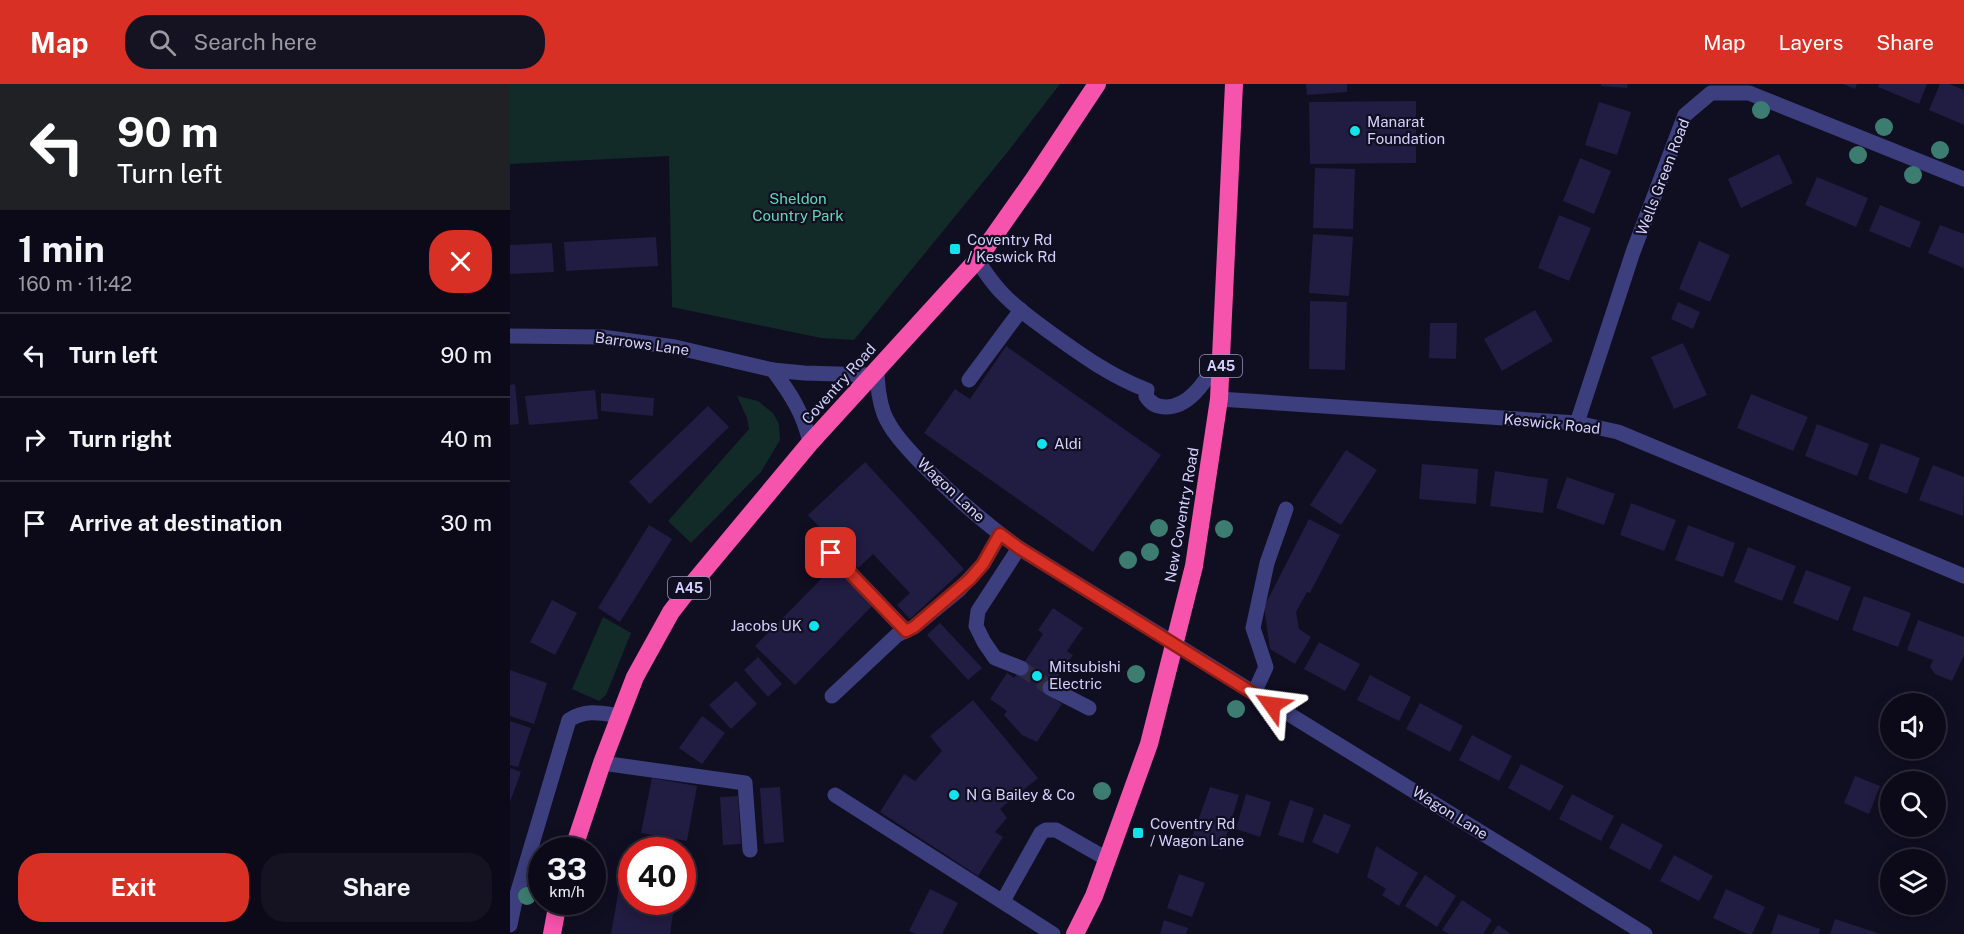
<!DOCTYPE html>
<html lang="en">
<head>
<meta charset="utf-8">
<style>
  :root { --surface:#0c0a19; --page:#151322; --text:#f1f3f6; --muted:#9a9aa2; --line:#2c2b38; --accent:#d93025 }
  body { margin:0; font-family:"Public Sans",sans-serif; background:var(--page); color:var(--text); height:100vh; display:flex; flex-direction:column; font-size:22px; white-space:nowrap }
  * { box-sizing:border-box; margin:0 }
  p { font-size:20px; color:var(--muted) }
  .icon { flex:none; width:33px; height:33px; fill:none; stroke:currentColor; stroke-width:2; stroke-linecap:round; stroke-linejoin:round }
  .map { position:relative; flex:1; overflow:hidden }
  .panel { display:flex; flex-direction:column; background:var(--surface); width:510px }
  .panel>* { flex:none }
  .banner { background:#202124; color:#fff; overflow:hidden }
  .controls { position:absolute; left:1370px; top:609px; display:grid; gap:12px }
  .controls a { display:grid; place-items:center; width:66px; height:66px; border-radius:50%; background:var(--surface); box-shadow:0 3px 15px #0003,0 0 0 2px var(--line); font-size:30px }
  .speed { position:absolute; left:18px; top:753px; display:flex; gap:12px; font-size:30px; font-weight:700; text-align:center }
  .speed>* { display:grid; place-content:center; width:78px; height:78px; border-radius:50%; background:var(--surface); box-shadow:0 3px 15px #0003,0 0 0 2px var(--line); line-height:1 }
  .speed small { font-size:15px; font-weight:400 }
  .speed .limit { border:9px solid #d22; background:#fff; color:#111 }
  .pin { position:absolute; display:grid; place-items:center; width:51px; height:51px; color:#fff; margin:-26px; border-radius:12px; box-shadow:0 3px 9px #0006 }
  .me { position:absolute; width:66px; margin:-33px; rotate:301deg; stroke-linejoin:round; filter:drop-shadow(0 0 4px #0008) }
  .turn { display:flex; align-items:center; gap:21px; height:126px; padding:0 18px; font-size:27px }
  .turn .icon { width:78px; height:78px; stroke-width:2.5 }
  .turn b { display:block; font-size:42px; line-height:51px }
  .round { display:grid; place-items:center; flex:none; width:63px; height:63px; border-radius:24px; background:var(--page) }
  .summary { display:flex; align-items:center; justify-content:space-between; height:102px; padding:0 18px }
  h1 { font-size:36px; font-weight:700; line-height:45px }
  .action { display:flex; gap:12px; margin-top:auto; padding:12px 18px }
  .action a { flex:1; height:69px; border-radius:24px; background:var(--accent); color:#fff; font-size:24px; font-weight:700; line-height:69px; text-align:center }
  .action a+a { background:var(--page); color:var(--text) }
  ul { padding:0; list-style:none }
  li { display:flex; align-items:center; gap:18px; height:84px; padding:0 18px; border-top:2px solid var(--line) }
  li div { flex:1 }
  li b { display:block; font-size:22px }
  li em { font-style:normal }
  header { display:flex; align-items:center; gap:36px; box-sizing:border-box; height:84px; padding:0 30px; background:var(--accent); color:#fff }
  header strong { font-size:28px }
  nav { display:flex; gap:33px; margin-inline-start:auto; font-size:21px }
  .search { width:420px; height:54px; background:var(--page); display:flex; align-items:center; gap:15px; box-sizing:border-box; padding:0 21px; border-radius:24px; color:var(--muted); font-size:22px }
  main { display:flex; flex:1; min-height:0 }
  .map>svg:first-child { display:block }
  .green { fill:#122a28 }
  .building { fill:#211c41 }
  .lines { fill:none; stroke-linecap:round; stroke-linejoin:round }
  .minor-tunnel { stroke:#2d2b42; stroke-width:15; stroke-dasharray:15 8; stroke-linecap:butt }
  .minor { stroke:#3c3e7d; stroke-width:15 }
  .highway { stroke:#f553ac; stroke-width:18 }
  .tree { fill:#3d7d71 }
  .route-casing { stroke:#8d1f18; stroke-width:15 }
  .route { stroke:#d93025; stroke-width:10 }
  .poi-dot { fill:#0ee4ec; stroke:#100e21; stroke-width:2 }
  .labels { text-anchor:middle; stroke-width:4.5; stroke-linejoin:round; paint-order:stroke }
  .shield { fill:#100e21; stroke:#9896ba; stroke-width:1.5 }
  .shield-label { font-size:14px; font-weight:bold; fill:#d3d1fc }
  .poi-label { font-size:15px; fill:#d3d1fc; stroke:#100e21; text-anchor:start }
  .street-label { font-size:15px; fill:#d3d1fc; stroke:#100e21 }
  .park-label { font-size:15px; fill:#61d8b2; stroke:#100e21 }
</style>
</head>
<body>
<header>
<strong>Map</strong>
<div class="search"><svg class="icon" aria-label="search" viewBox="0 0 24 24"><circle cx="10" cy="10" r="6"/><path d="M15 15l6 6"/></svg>Search here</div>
<nav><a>Map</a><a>Layers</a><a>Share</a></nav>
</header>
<main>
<section class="panel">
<div class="banner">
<div class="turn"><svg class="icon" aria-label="left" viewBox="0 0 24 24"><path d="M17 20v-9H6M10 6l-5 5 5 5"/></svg><div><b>90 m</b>Turn left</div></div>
</div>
<div class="summary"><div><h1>1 min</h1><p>160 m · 11:42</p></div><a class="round" style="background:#d93025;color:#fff"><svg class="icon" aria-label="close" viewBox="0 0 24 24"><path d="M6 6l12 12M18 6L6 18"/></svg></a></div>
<ul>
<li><svg class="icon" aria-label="left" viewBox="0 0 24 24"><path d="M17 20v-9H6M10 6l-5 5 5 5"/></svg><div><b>Turn left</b></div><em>90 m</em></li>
<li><svg class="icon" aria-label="right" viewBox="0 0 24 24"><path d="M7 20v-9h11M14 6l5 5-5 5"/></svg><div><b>Turn right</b></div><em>40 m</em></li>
<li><svg class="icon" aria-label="arrive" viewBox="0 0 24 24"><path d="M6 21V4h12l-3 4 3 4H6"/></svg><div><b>Arrive at destination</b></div><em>30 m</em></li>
</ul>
<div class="action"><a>Exit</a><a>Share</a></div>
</section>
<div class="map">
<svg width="1454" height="850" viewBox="0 0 1454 850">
  <rect width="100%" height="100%" fill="#100e21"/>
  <g class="green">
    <polygon points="0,0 550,0 496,70 344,256 311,254 162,223 159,72 0,80"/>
    <polygon points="227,312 248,317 263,329 269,340 270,356 251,388 181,459 158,437 239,345 237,334"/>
    <polygon points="93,533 121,549 96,611 89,617 62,605"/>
  </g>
  <g class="building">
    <polygon points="796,0 837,0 837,8 797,11"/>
    <polygon points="1091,0 1118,0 1117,4 1091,2"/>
    <polygon points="1333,0 1347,0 1345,5"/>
    <polygon points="1369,0 1417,0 1409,20 1368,3"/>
    <polygon points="1430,0 1439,0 1454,6 1454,41 1419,26"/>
    <polygon points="906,17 906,79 800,80 799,18"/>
    <polygon points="1089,18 1121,28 1107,71 1075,61"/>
    <polygon points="1269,70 1283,99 1231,124 1218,95"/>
    <polygon points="1070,74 1101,87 1084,130 1053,117"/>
    <polygon points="805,84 845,85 843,145 803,144"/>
    <polygon points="1307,93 1358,114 1346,143 1295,121"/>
    <polygon points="1370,121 1411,138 1400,164 1359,147"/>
    <polygon points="1049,131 1081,144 1059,197 1028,184"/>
    <polygon points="1430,141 1454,150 1454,184 1418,169"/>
    <polygon points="803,150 843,153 839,212 799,209"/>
    <polygon points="146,153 148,182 56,187 54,158"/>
    <polygon points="1189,157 1220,171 1200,218 1169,205"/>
    <polygon points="42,159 44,188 0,190 0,161"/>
    <polygon points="800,217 837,218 835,286 799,285"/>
    <polygon points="1168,218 1190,228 1183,245 1161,235"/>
    <polygon points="1025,226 1043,257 992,287 974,255"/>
    <polygon points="920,239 947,239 946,275 919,274"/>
    <polygon points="1173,259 1197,311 1164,325 1141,273"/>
    <polygon points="496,262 651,371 583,468 414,349 445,305 460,315"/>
    <polygon points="5,300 9,340 0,341 0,301"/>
    <polygon points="85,306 88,335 19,341 15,312"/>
    <polygon points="91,309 144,314 143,332 91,327"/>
    <polygon points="1241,310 1298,333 1283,367 1227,344"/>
    <polygon points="198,322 219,343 140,420 119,398"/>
    <polygon points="1307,340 1359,360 1347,392 1295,372"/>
    <polygon points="1371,359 1410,374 1397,410 1358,395"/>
    <polygon points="836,366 867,386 831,441 800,421"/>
    <polygon points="355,378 454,485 400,535 387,521 400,509 363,470 348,484 298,431"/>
    <polygon points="912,380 968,385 966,420 909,415"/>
    <polygon points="1423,381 1454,393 1453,432 1409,416"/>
    <polygon points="985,387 1038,395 1033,429 980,422"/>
    <polygon points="1057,393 1105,410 1094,441 1046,424"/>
    <polygon points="1121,419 1166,436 1154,467 1110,451"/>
    <polygon points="799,435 830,451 800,509 797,508 786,528 789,545 801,553 785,580 760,565 754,523"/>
    <polygon points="139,441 162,455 110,538 88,524"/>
    <polygon points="1178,441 1225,459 1213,493 1165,476"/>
    <polygon points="1238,463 1286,482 1272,517 1224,498"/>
    <polygon points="324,482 363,521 285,601 245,562"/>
    <polygon points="1296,486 1341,503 1328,537 1283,519"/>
    <polygon points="1354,512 1401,529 1388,563 1342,546"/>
    <polygon points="42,516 67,529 45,571 20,558"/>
    <polygon points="543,524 573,544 557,567 563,571 536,609 552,620 527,658 512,651 494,631 497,627 480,615 497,589 504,594 533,550 528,546"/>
    <polygon points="1408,536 1454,553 1454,571 1442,597 1425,590 1420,583 1423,576 1397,566"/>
    <polygon points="430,539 472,584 458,596 417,551"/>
    <polygon points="809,558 850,580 835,607 794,585"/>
    <polygon points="248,573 272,600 258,613 234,586"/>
    <polygon points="0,586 37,599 24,640 0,632"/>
    <polygon points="860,591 901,613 889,637 847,616"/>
    <polygon points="226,597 247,620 221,645 199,621"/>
    <polygon points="463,616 528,694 490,725 497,734 485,748 493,753 468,792 370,728 394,690 405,697 432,667 420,652"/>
    <polygon points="910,619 953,642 940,668 896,645"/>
    <polygon points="192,632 215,649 192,680 169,664"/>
    <polygon points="0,637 21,644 8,683 0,681"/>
    <polygon points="962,651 1002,672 989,697 949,676"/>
    <polygon points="1011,680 1054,702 1040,727 998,704"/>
    <polygon points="0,684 11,688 0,718"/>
    <polygon points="1345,692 1370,702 1359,730 1334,719"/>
    <polygon points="142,694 187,702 177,757 131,749"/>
    <polygon points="270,703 274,758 254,760 250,704"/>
    <polygon points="700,703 729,711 712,766 681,756"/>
    <polygon points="736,710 761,718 750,753 726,745"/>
    <polygon points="1062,710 1104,732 1091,757 1049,735"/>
    <polygon points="228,712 231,760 213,761 210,713"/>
    <polygon points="780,716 804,724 793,759 768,751"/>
    <polygon points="814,730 841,741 828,770 802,758"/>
    <polygon points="1112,739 1153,761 1140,786 1099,764"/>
    <polygon points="866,762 908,789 889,822 872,811 876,805 857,793"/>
    <polygon points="116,765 122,766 122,818 165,818 160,850 101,850"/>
    <polygon points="1164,771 1203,792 1189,817 1150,797"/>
    <polygon points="669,790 695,799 682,833 657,824"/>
    <polygon points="915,791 946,812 927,843 895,822"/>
    <polygon points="420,805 448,819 432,850 406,850 399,847"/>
    <polygon points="1216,805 1255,823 1242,850 1237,850 1203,834"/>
    <polygon points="952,816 982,836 973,850 939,850 932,846"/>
    <polygon points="1268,830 1310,845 1309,850 1261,850"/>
    <polygon points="1325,835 1370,850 1320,850"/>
    <polygon points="654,836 678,844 676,850 650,850"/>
    <polygon points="988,841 1001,850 982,850"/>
  </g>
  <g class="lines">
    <polyline class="minor-tunnel" points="511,584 540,604"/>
    <g class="minor">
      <path d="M467 176C475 188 482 199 492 209 506 224 522 235 538 247 570 270 600 292 637 306L636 312C640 319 647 323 656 323 682 323 698 292 711 273"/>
      <polyline points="0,252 92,253 165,263 263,286 294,289 362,291"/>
      <path d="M367 284C367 300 369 316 374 330 382 349 397 364 410 378 441 410 473 438 509 464 717 593 927 720 1135 850"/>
      <path d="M263 286C280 309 294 330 300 359"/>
      <polyline points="459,296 511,226"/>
      <polyline points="709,315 1067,339 1108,348 1454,492"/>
      <polyline points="1067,339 1123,168 1175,31 1201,9 1239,9 1454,95"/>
      <polyline points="306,453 396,547"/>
      <polyline points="509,464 468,527 466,542 474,558 485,574 511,584"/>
      <polyline points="540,604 579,624"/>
      <polyline points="744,609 756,583 743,544 757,479 776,425"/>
      <polyline points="322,612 387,551 404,543 449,506 473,480 490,450"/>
      <polyline points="92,679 235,699 240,766"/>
      <polyline points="325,711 543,850"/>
      <polyline points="493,817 531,749 536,746 546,746 597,775"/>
      <path d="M0 841 5 817 59 636C76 625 91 629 110 632"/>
    </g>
    <g class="highway">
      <polyline points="63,766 92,679 125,593 161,528 185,497 300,359 467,176 524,95 587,0"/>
      <polyline points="42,850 48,818"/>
      <polyline points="565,850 584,812 639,660 684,482 709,315 724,0"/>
    </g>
  </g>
  <g class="tree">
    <circle cx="1251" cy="26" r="9"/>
    <circle cx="1374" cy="43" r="9"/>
    <circle cx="1430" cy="66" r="9"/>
    <circle cx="1348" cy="71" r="9"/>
    <circle cx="1403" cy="91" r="9"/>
    <circle cx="649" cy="444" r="9"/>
    <circle cx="714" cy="445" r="9"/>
    <circle cx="640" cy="468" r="9"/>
    <circle cx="618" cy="476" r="9"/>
    <circle cx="626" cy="590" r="9"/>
    <circle cx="726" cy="625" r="9"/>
    <circle cx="592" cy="707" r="9"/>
    <circle cx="17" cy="812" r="9"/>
  </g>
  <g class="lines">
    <defs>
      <polyline id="route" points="321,469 396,547 404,543 460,495 473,480 490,450 509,464 762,621"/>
    </defs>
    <use href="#route" class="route-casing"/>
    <use href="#route" class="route"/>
  </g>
  <g class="poi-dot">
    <circle cx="845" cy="47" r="6"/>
    <rect x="439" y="159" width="12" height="12" rx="3"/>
    <circle cx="532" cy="360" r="6"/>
    <circle cx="304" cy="542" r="6"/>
    <circle cx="527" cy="592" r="6"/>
    <circle cx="444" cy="711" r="6"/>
    <rect x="622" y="743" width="12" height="12" rx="3"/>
  </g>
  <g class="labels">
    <g class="shield">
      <rect x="690" y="271" width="42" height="22" rx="4.5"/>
      <rect x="158" y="493" width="42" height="22" rx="4.5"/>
    </g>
    <g class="shield-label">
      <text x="711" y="287">A45</text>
      <text x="179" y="509">A45</text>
    </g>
    <g class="poi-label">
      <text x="857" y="43">Manarat<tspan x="857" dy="17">Foundation</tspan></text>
      <text x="457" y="161">Coventry Rd<tspan x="457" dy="17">/ Keswick Rd</tspan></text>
      <text x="544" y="365">Aldi</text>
      <text x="292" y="547" text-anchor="end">Jacobs UK</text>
      <text x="539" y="588">Mitsubishi<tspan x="539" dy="17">Electric</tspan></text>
      <text x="456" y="716">N G Bailey &amp; Co</text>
      <text x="640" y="745">Coventry Rd<tspan x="640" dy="17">/ Wagon Lane</tspan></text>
    </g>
    <g class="street-label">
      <text transform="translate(1153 93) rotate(-69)" y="5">Wells Green Road</text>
      <text transform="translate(132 260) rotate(8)" y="5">Barrows Lane</text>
      <text transform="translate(329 300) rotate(-48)" y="5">Coventry Road</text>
      <text transform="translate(1042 340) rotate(6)" y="5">Keswick Road</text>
      <text transform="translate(441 406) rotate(43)" y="5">Wagon Lane</text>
      <text transform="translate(672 431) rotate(-80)" y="5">New Coventry Road</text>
      <text transform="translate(940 729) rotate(32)" y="5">Wagon Lane</text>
    </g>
    <g class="park-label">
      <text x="288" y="120">Sheldon<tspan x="288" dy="17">Country Park</tspan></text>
    </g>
  </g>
</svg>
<div class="controls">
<a><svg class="icon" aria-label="sound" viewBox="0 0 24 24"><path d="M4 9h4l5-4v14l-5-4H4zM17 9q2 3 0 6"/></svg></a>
<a><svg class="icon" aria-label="search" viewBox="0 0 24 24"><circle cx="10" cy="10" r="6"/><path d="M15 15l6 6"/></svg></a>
<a><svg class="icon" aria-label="layers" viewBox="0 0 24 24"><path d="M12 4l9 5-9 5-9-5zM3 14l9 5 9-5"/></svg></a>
</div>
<div class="speed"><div>33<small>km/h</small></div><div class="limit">40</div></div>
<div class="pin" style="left:321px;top:469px;background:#d93025"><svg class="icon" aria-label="arrive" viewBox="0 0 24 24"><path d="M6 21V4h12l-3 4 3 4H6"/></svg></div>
<svg class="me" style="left:762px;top:621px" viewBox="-20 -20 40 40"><path d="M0-17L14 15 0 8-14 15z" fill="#d93025" stroke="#fff" stroke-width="4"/></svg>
</div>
</main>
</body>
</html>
